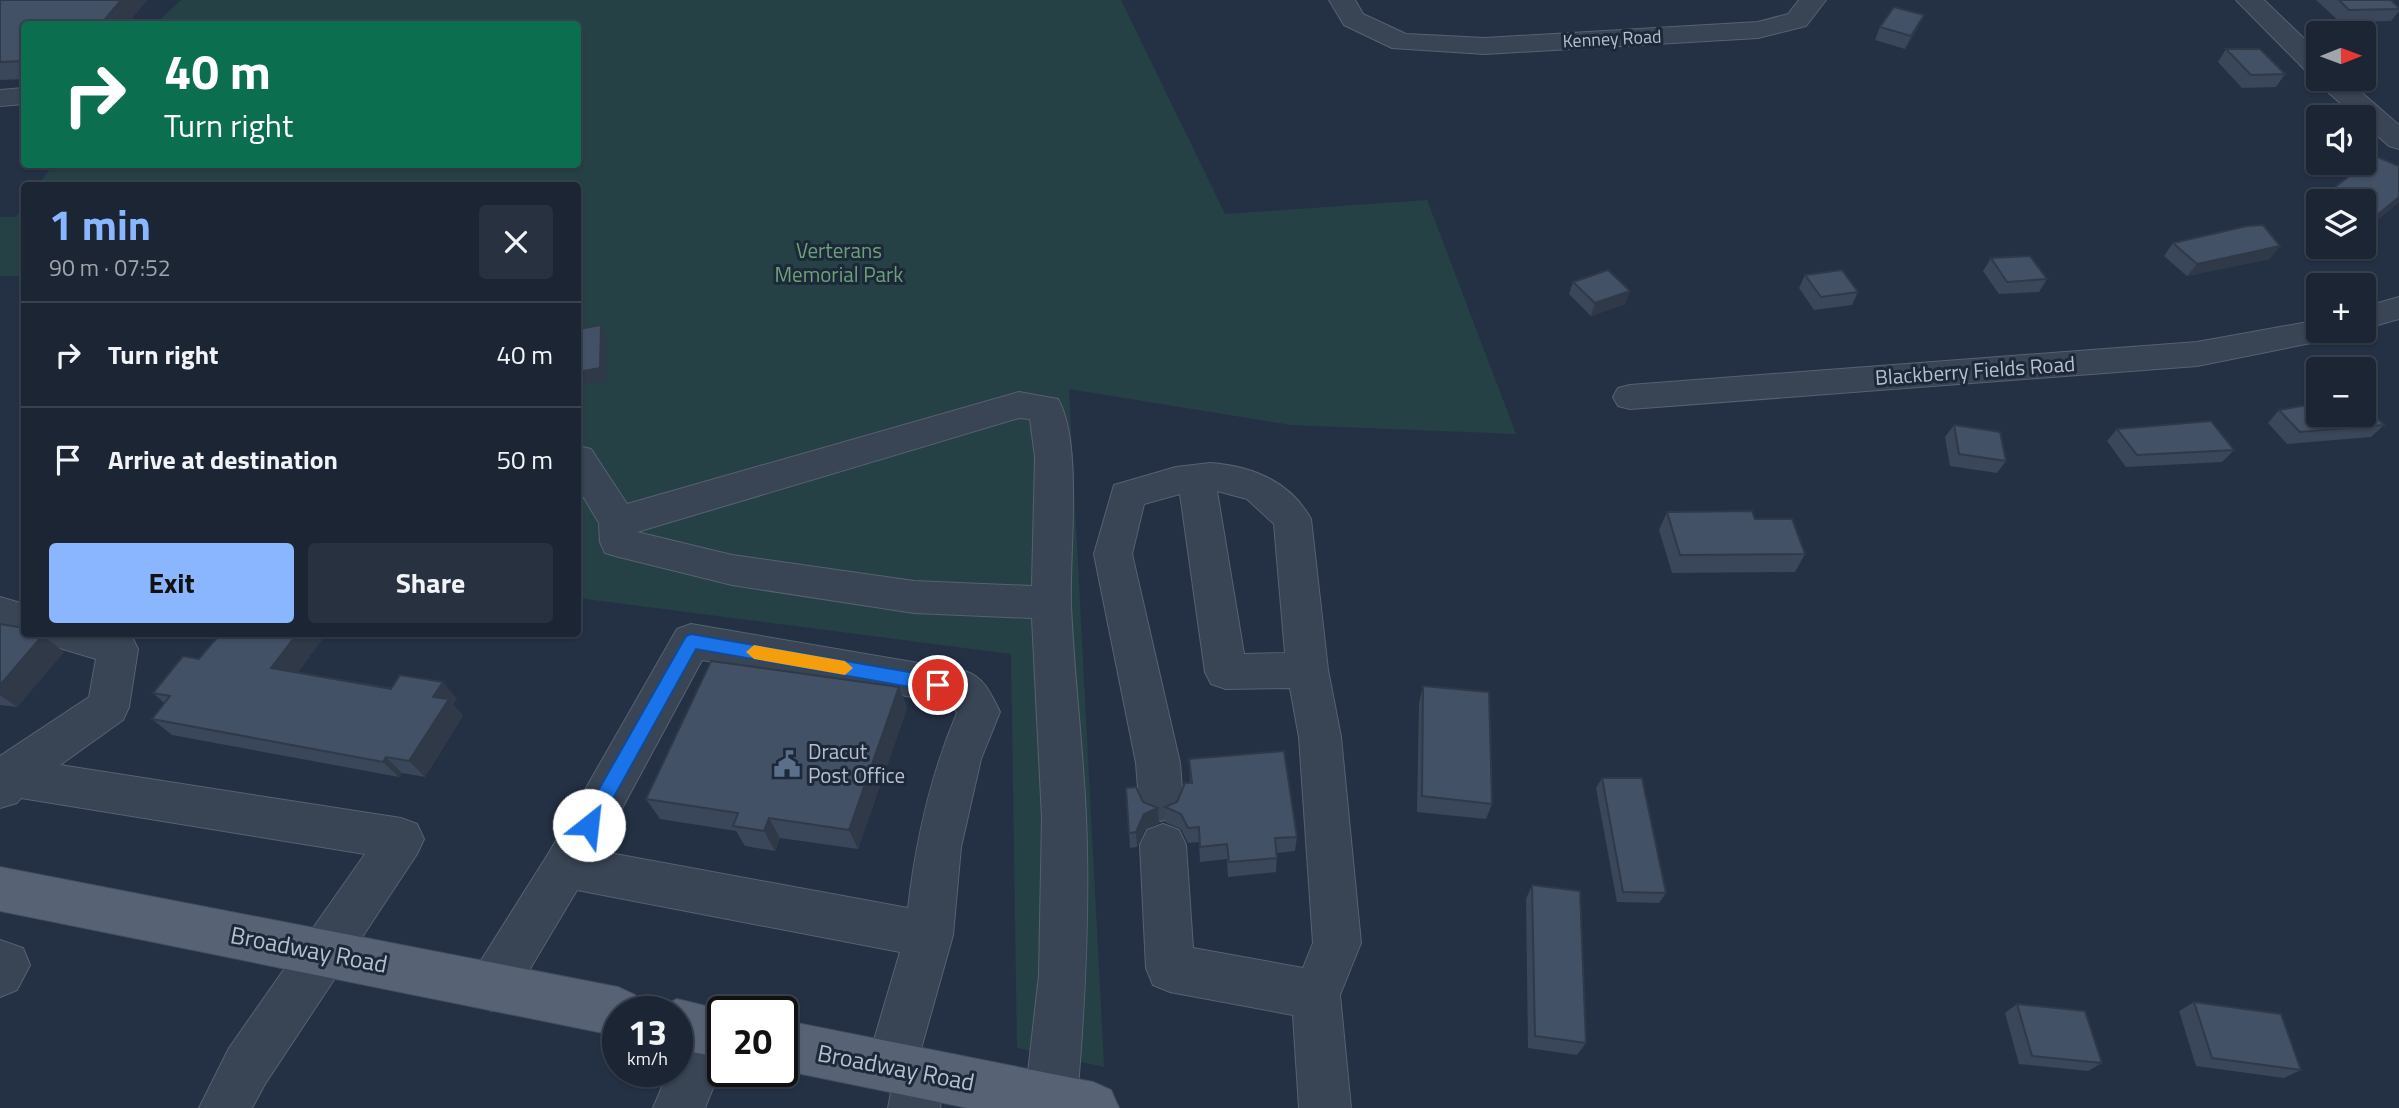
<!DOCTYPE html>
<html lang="en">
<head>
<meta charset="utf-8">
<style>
  :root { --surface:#1b2534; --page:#283140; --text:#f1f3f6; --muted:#a0a5ac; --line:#39424f; --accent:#8ab5ff }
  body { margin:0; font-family:"Titillium Web",sans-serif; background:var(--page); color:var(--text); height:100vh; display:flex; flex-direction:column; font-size:26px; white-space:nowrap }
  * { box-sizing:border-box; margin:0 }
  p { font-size:23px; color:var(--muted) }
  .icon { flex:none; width:38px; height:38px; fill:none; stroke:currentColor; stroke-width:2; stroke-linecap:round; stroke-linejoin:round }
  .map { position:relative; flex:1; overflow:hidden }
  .drawer { position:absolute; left:21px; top:182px; width:560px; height:455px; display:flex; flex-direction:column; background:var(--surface); border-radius:7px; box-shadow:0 2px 5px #0004,0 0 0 2px var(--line) }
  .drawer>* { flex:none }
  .guide { position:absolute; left:21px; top:21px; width:560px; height:147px; border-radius:7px; box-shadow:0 2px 5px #0004,0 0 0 2px var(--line); background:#0b6e4f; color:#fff; overflow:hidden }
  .needle { width:46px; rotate:89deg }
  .controls { position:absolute; left:2306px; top:21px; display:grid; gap:14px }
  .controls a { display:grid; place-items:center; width:70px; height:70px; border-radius:7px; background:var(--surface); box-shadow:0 2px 5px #0004,0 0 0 2px var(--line); font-size:35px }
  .speed { position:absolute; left:602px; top:996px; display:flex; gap:14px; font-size:35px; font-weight:700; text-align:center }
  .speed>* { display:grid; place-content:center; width:91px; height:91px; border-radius:50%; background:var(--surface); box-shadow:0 2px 5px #0004,0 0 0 2px var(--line); line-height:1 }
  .speed small { font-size:18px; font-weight:400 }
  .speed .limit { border:4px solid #111; border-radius:10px; background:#fff; color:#111 }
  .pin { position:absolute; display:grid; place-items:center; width:60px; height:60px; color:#fff; margin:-30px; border:4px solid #fff; border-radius:50%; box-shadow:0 2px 7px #0007 }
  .me { position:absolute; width:77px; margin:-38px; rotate:29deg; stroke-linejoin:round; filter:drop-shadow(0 0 5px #0008) }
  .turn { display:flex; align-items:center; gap:24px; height:147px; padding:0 28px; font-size:32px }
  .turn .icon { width:91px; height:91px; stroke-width:2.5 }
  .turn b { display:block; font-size:49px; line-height:60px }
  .round { display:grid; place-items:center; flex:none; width:74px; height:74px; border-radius:7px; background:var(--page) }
  .head { display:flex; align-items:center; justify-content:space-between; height:119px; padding:0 28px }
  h1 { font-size:42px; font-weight:700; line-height:52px; color:var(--accent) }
  .primary-button { display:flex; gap:14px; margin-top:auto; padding:14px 28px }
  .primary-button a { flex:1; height:80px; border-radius:7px; background:var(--accent); color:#111; font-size:28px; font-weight:700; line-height:80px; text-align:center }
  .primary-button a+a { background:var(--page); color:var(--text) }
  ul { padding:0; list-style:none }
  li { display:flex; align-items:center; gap:21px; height:105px; padding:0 28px; border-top:2px solid var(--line) }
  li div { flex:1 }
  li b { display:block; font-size:26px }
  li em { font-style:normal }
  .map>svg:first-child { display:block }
  .green { fill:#264145 }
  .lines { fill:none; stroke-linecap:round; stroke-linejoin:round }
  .minor-casing { stroke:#576171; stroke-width:2 }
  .major-casing { stroke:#424c5d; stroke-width:2 }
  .minor { fill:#394454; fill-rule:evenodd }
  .major { fill:#576374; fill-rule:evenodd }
  .wall { fill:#3a4659 }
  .shaded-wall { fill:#2f3948 }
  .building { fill:#435167; stroke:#2f3948; stroke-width:2 }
  .route { fill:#1a73e8; stroke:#114b97; stroke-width:2 }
  .slow { fill:#f59e0b }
  .labels { text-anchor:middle; stroke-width:6; stroke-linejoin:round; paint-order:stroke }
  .far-street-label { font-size:18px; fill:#b6bfcd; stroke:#1d2839 }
  .park-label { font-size:21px; fill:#6ba178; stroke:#1d2839 }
  .street-label { font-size:21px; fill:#b6bfcd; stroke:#1d2839 }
  .poi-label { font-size:21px; fill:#b6bfcd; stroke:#1d2839; text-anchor:start }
  .near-street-label { font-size:24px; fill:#b6bfcd; stroke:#1d2839 }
</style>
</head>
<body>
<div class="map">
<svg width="2399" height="1108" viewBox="0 0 2399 1108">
  <rect width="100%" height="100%" fill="#243145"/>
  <g class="green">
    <polygon points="181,0 1121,0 1225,214 1427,200 1516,434 1291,425 1069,389 1104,1067 1017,1048 1011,654 578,598 578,186 38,186 53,164 578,164 578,24 156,24"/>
    <polygon points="24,205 24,276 0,276 0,217 16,217"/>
  </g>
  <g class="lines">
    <defs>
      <g id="minor">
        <polygon points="1329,0 1355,0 1363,14 1406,34 1485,38 1758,22 1788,14 1799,0 1826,0 1806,26 1758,38 1485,54 1392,48 1344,25"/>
        <polygon points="2236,0 2264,0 2319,53 2319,79 2346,79 2399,125 2399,149 2389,146 2364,124 2364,117 2356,117 2320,85 2316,79 2318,76 2309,74"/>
        <polygon points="24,88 24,104 0,106 0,90"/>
        <polygon points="2399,297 2399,319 2364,329 2364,307"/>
        <polygon points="2319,320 2319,331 2336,331 2331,339 2197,366 1630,409 1618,406 1613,397 1618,388 1630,385 2197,342"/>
        <path d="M1019 392 1058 399C1083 442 1069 553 1071 605 1074 676 1083 746 1086 817 1090 912 1085 1005 1077 1099L1073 1108H1029L1025 1099 1039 975 1042 818 1032 618 914 613 732 585 619 557 605 553 600 542 599 523 578 488V446L591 449 627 504ZM1019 418 1030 419 1035 457 1032 586 914 581 732 555 637 532Z"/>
        <path d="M1210 463C1251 466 1290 481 1311 519L1328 670 1341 737 1361 943 1340 995 1351 1108H1299L1293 1015 1170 992 1153 985 1146 968 1140 845 1147 830 1163 824 1179 830 1186 845 1193 948 1303 968 1313 943 1299 737 1290 688 1226 689 1211 684 1205 672 1180 494 1144 504 1132 554 1180 763 1183 801 1177 815 1161 821 1145 815 1139 801 1136 763 1094 554 1114 485 1176 467ZM1217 491 1247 499 1274 524 1285 653 1244 654Z"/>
        <polygon points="0,597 24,604 24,634 33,634 24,636 0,629"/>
        <path d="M691 624 965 671C985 678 991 694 1000 712L981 759 961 847 953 935 921 1049 938 1056 945 1074 940 1108H888L891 1092 873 1085 866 1067 900 952 577 890 509 1004 492 1011 475 1004 468 987 475 970 550 851 677 629ZM702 660 952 704 957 713C930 776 916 840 908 908L599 851Z"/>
        <polygon points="47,634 122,634 132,637 138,649 129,707 123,720 60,765 401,818 417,824 424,839 417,854 265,1084 252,1108 199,1108 229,1048 365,854 21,798 17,803 0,808 0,756 89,697 96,659 53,646"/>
        <polygon points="0,940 23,948 30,965 17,990 0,997"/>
        <polygon points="711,1006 724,1012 723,1063 705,1108 653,1108 669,1071 677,1071 677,1052 693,1013"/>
      </g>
      <g id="major">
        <polygon points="0,867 618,987 635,995 642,1012 618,1012 618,1036 0,911"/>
        <polygon points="677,999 731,1012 723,1012 723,1058 677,1049 677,1012 658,1012 660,1007"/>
        <polygon points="782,1020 1093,1082 1111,1090 1119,1108 968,1108 782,1070"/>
      </g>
    </defs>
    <use href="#minor" class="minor-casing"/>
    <use href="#major" class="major-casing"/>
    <use href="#minor" class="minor"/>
    <use href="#major" class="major"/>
  </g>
  <g class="wall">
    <polygon points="0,0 147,0 127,24 24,24 24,79 0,80"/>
    <polygon points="2316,0 2391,0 2399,8 2399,11 2391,21 2340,22"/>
    <polygon points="1880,27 1918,28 1905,49 1875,40"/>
    <polygon points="2226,49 2285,74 2276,87 2242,88 2218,62"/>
    <polygon points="2321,198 2399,202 2364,231 2364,201 2319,201 2319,223 2306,217"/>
    <polygon points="2173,243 2270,259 2187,276 2164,256"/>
    <polygon points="1991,258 2047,279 2039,292 1999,294 1983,271"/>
    <polygon points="1805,275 1858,292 1852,305 1814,310 1799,288"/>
    <polygon points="1573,282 1630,291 1625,304 1591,316 1569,294"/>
    <polygon points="2279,410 2384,425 2371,437 2287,444 2268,423"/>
    <polygon points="1954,425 2006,461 1997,473 1950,466 1945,437"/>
    <polygon points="2117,429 2234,450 2222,462 2126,467 2107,441"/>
    <polygon points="1667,512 1755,519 1805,554 1795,572 1672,573 1659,530"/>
    <polygon points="0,624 64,652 17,707 0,705"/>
    <polygon points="220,634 326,634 298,672 457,699 453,704 463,716 425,777 402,773 399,777 172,735 152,719 164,703 153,693 199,659"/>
    <polygon points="1423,686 1492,804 1486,819 1417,812 1419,703"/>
    <polygon points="899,687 907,708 858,849 780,838 775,851 745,846 736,831 660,819 646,799"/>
    <polygon points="1189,759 1297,837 1295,851 1277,853 1276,872 1228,877 1227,859 1200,862 1199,842 1188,843 1181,829 1165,822 1165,807 1177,802 1190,783"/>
    <polygon points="1602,778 1666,893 1659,903 1617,902 1596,788"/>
    <polygon points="1143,802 1158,808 1159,823 1145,829 1137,847 1130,848 1129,833"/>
    <polygon points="1532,885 1586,1043 1577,1055 1528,1048 1526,899"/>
    <polygon points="2194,1002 2301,1070 2284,1078 2196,1066 2179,1011"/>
    <polygon points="2017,1004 2102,1063 2088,1071 2019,1064 2005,1013"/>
  </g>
  <g class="shaded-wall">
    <polygon points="121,0 147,0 127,24 101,24"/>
    <polygon points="1924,15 1918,28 1905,49 1911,36"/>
    <polygon points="2399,197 2399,202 2364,231 2364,228 2370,221"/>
    <polygon points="2280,246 2270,259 2187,276 2197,264"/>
    <polygon points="1630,291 1625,304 1591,316 1595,303"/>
    <polygon points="601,325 607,338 606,381 578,385 578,372"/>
    <polygon points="297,634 326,634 289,684 271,668"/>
    <polygon points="43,635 64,652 17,707 0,695 0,685"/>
    <polygon points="443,682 457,699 453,704 463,716 425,777 409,761 433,697"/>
    <polygon points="899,687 907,708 858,849 849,830"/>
    <polygon points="386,757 402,773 399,777 383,762"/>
    <polygon points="1158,808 1159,823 1145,829 1137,847 1136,832 1144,814"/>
    <polygon points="769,818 780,838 775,851 764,831"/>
  </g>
  <g class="building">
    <polygon points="0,0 121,0 101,24 24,24 24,61 0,62"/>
    <polygon points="2339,0 2391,0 2399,8 2399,9 2349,10"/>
    <polygon points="1894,7 1924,15 1911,36 1880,27"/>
    <polygon points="2226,49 2260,49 2285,74 2251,75"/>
    <polygon points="2375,156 2399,166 2399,197 2370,221 2364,218 2364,201 2328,201 2321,198"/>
    <polygon points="2263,225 2280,246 2197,264 2173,243 2247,226"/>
    <polygon points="2030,256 2047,279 2007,282 1991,258"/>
    <polygon points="1608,270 1630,291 1595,303 1573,282"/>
    <polygon points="1842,270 1858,292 1821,297 1805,275"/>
    <polygon points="601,325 600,368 578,372 578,329"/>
    <polygon points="2319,403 2319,415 2364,415 2364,405 2384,425 2300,432 2279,410"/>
    <polygon points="2211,421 2234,450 2137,455 2117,429"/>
    <polygon points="1954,425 2000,432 2006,461 1959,454"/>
    <polygon points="1752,511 1755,519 1792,519 1805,554 1680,555 1667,512"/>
    <polygon points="0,624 24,628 24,634 40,634 43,635 0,685"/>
    <polygon points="220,634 297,634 271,668 391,689 400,675 443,682 433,697 449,699 409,761 386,757 383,762 152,719 170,696 153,693 183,656 199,659"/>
    <polygon points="711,661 899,687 849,830 769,818 764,831 733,826 738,813 646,799"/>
    <polygon points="1423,686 1489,692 1492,804 1422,796"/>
    <polygon points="1284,751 1297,837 1275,838 1277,858 1229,862 1227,844 1200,847 1199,827 1188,828 1181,814 1165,807 1177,802 1185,783 1192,783 1189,759"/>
    <polygon points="1602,778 1642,778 1666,893 1623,892"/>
    <polygon points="1136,787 1143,802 1158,808 1144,814 1136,832 1129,833 1126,788"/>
    <polygon points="1532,885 1580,891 1586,1043 1535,1036"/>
    <polygon points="2194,1002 2281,1014 2301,1070 2212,1058"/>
    <polygon points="2017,1004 2085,1011 2102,1063 2032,1056"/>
  </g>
  <polygon class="route" points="691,634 938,677 946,685 938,692 696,649 595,831 589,834 582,831 579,825 582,819 686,636"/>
  <polygon class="slow" points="754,645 845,661 853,668 845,675 754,659 746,652"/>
  <defs>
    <symbol id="civic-bare" viewBox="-9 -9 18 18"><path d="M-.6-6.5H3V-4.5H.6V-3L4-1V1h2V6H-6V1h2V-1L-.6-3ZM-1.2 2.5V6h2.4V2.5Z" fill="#5c6f8a" stroke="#1d2839" stroke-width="2.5" paint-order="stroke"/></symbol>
  </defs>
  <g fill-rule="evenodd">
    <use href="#civic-bare" x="768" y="745" width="38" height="38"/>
  </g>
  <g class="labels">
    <g class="far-street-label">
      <text transform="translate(1612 39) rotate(-3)" y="6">Kenney Road</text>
    </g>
    <g class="park-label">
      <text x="839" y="258">Verterans<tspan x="839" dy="24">Memorial Park</tspan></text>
    </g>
    <g class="street-label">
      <text transform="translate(1975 371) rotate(-4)" y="7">Blackberry Fields Road</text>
    </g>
    <g class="poi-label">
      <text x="808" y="759">Dracut<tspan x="808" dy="24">Post Office</tspan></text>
    </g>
    <g class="near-street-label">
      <text transform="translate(309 950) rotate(11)" y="8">Broadway Road</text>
      <text transform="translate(896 1068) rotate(11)" y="8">Broadway Road</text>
    </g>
  </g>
</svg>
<div class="controls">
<a><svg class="needle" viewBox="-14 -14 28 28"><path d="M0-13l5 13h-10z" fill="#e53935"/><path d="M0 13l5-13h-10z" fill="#a0a5ac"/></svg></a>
<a><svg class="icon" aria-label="sound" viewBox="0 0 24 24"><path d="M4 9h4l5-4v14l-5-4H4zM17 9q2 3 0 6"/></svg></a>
<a><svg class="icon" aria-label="layers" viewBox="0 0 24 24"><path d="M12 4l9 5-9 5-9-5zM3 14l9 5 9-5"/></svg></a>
<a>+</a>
<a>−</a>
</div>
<div class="speed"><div>13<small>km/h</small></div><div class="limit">20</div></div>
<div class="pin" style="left:938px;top:685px;background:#d93025"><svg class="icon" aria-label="arrive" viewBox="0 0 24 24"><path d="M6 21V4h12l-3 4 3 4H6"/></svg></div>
<svg class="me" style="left:589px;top:825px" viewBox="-20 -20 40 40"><circle r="19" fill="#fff"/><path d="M0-13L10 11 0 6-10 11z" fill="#1a73e8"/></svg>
<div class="guide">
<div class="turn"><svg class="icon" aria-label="right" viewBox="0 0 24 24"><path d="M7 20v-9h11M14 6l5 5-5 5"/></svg><div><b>40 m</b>Turn right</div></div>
</div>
<section class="drawer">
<div class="head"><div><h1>1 min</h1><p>90 m · 07:52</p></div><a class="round"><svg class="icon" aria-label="close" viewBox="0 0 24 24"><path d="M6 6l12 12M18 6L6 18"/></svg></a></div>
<ul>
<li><svg class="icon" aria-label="right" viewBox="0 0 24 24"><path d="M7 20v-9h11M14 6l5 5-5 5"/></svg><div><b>Turn right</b></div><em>40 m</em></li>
<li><svg class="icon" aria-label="arrive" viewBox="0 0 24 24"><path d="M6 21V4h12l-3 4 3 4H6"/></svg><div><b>Arrive at destination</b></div><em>50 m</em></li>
</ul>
<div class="primary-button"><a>Exit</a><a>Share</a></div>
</section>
</div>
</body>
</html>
